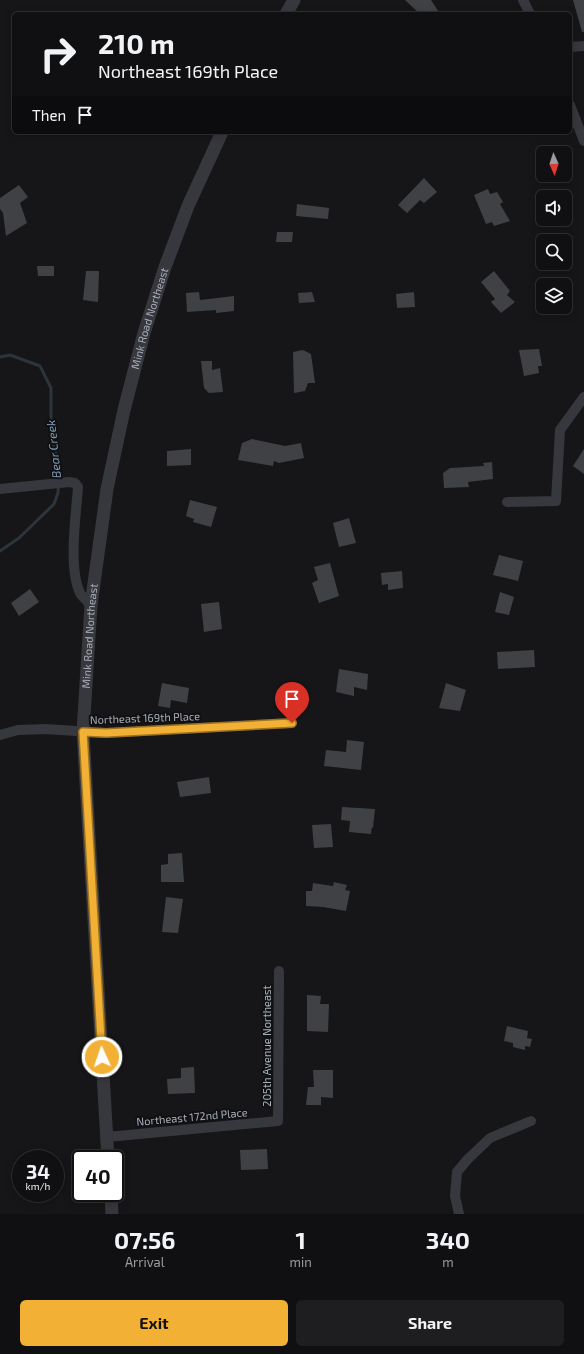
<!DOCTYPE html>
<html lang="en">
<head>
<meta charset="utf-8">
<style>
  :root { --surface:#101012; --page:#1e1e20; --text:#f1f3f6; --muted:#9c9d9f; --line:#303032; --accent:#f2b134 }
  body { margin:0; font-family:"Exo 2",sans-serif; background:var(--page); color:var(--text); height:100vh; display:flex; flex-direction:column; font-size:15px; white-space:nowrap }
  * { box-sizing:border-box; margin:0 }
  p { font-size:13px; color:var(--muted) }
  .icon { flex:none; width:22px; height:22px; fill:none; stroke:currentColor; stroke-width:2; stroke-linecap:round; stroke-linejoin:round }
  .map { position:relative; height:1214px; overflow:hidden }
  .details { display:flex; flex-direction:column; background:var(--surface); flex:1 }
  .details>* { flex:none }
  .banner { position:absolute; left:12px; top:12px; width:560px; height:122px; border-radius:6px; box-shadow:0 2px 10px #0003,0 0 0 1px var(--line); background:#101012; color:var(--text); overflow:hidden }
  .needle { width:26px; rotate:177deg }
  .fabs { position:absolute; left:536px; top:146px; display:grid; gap:8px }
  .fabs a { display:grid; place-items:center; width:36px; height:36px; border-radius:6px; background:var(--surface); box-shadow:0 2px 10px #0003,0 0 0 1px var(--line); font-size:20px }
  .speed { position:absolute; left:12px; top:1150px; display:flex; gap:8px; font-size:20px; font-weight:700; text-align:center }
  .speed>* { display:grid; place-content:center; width:52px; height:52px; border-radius:50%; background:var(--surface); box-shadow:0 2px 10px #0003,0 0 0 1px var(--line); line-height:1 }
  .speed small { font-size:10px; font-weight:400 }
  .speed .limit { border:2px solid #111; border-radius:6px; background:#fff; color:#111 }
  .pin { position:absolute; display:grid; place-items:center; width:34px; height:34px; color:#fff; margin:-41px -17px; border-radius:50% 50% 50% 0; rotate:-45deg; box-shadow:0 0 4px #0007 }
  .pin .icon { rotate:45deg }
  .me { position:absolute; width:44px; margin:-22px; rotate:357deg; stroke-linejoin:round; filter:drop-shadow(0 0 3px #0008) }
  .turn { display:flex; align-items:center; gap:14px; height:84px; padding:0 20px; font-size:18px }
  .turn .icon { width:52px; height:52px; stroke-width:2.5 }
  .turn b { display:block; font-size:28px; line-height:34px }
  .then { display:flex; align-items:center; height:38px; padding:0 20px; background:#0003; gap:8px; font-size:15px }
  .eta { display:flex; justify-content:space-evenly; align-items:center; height:68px; text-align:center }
  .eta b { font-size:24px; font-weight:700; line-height:28px }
  .button { display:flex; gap:8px; margin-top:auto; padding:8px 20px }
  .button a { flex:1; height:46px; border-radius:6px; background:var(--accent); color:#111; font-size:16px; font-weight:700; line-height:46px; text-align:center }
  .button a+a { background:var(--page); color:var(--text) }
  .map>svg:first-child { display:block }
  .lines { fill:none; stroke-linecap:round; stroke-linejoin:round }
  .stream { stroke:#2c353c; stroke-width:3 }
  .building { fill:#404145 }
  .minor { stroke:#37383d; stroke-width:10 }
  .tertiary { stroke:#37383d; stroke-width:13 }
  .route-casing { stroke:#9d7322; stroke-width:10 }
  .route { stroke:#f2b134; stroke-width:7 }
  .labels { text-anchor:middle; stroke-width:4; stroke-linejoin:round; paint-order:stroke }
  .street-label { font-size:11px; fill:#a8adb8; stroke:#111113 }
  .water-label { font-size:12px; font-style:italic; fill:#7f9bb3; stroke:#111113 }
</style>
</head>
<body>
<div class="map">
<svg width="584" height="1214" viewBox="0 0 584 1214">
  <rect width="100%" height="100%" fill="#161618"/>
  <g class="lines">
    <polyline class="stream" points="0,357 10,355 40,366 51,388 51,427 59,475 58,493 54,504 19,538 0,551"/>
  </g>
  <g class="building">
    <polygon points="405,0 431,0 440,14 420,14"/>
    <polygon points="573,0 584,0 584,32 582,32"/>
    <polygon points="424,178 437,192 424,203 420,200 407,213 398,205"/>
    <polygon points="19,185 28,197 20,203 27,223 6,236 3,213 0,209 0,198"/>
    <polygon points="488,189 490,194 497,192 503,202 500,204 510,221 494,226 492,222 486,224 474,195"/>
    <polygon points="297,204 329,208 328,219 296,216"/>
    <polygon points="277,232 293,232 292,242 276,242"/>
    <polygon points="37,266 54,266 54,276 38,276"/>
    <polygon points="86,271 99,271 98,302 83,300"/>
    <polygon points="494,271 510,291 507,295 515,302 501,313 491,302 495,299 481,282"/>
    <polygon points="199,292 200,300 234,296 234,311 216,313 216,310 187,312 186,293"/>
    <polygon points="312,292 315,302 299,303 298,293"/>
    <polygon points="414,292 415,307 397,308 396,294"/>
    <polygon points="539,349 542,366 538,366 539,373 524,376 519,350"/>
    <polygon points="303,350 311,354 315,383 308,383 305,391 294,393 293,352"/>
    <polygon points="201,361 212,361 212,370 220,368 223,392 209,393 204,388"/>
    <polygon points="252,439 285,446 301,443 304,458 279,463 274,461 273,466 238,460 242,443"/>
    <polygon points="191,449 191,465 167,466 167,451"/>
    <polygon points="584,449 584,474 573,466"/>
    <polygon points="492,462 493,479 468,482 469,487 444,488 443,473 450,468 484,466 483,463"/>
    <polygon points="190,500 217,507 211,527 193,522 194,519 186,516"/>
    <polygon points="349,518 356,543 339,547 333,523"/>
    <polygon points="499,555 523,561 518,581 493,575"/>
    <polygon points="330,563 339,596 319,603 312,583 318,580 314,567"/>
    <polygon points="402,571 403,588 388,590 388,584 382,585 381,573"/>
    <polygon points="30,589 39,602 19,616 11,603"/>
    <polygon points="500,592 514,597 509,615 495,612"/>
    <polygon points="219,602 222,629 204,632 201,604"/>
    <polygon points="534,650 535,667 498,669 497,652"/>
    <polygon points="339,669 368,674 367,690 354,687 354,696 336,692"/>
    <polygon points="162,683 189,688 187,703 171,700 170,708 158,706"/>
    <polygon points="446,683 466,690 460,711 439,708"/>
    <polygon points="347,740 364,742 361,770 324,766 326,750 346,752"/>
    <polygon points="209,777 211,793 180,797 177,782"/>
    <polygon points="342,807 375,809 373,828 372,827 371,834 349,832 350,821 341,820"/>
    <polygon points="331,824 333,847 314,848 312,825"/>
    <polygon points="182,853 184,882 161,882 161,865 168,864 168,854"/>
    <polygon points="334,882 347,885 345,890 350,891 346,911 323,907 306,906 306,891 312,891 313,883 333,886"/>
    <polygon points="166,897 183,899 178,933 162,932"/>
    <polygon points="307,995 321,996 320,1004 329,1004 328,1032 307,1031"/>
    <polygon points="507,1026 528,1031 527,1038 532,1039 530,1047 525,1046 525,1050 513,1047 513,1043 504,1041"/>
    <polygon points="194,1067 195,1093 168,1094 167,1079 181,1078 181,1068"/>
    <polygon points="313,1070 333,1070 333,1098 321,1097 321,1105 306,1105 308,1087 314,1087"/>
    <polygon points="267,1149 268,1169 241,1170 240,1150"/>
  </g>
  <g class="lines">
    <g class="minor">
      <polyline points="523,0 530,14"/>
      <polyline points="570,47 584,46"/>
      <polyline points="570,105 584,141"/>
      <path d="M0 489 69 482 75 483 78 487C76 516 68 567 80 593 83 598 88 602 91 605"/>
      <polyline points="507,502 556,501 560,430 584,397"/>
      <polyline points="0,735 18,730 46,729 106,733 292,723"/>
      <polyline points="107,1137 278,1121 279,971"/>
      <polyline points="459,1214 455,1196 457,1172 467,1160 490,1138 531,1121"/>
    </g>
    <g class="tertiary">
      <polyline points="286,14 294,0"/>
      <path id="s1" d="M108 1159 83 732 91 605 107 489 124 410 144 333 165 267 188 206 222 132"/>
      <polyline points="111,1193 112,1214"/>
    </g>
  </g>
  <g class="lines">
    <defs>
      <polyline id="route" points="102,1057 83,732 106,733 292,723"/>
    </defs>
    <use href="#route" class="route-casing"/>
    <use href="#route" class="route"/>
  </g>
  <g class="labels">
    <g class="street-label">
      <text dy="4" stroke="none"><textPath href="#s1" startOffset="848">Mink Road Northeast</textPath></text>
      <text dy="4" stroke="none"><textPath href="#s1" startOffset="524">Mink Road Northeast</textPath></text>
      <text transform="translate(145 718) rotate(-2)" y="4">Northeast 169th Place</text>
      <text transform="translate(267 1046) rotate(-90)" y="4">205th Avenue Northeast</text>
      <text transform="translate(192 1117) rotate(-5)" y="4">Northeast 172nd Place</text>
    </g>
    <g class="water-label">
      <text transform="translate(54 449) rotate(-96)" y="4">Bear Creek</text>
    </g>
  </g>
</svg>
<div class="fabs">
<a><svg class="needle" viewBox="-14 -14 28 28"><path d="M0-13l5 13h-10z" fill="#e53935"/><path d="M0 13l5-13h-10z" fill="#9c9d9f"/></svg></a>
<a><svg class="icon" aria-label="sound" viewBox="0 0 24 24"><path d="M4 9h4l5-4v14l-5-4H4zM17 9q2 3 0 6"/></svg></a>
<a><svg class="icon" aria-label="search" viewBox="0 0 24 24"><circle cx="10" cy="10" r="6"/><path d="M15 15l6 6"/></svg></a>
<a><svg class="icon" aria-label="layers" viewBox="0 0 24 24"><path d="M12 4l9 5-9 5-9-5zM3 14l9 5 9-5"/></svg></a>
</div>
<div class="speed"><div>34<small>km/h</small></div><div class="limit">40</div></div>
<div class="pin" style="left:292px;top:723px;background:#d93025"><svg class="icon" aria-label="arrive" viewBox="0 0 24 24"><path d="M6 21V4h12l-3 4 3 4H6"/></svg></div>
<svg class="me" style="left:102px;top:1057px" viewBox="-20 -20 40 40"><circle r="17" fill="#f2b134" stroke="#fff" stroke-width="3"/><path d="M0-11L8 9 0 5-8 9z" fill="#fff"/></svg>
<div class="banner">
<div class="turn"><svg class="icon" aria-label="right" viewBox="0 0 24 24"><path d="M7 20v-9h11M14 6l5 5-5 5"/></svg><div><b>210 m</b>Northeast 169th Place</div></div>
<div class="then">Then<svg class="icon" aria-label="arrive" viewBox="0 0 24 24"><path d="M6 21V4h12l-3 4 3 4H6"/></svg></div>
</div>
</div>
<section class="details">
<div class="eta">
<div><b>07:56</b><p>Arrival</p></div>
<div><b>1</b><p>min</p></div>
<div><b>340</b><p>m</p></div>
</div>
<div class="button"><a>Exit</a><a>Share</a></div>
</section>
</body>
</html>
